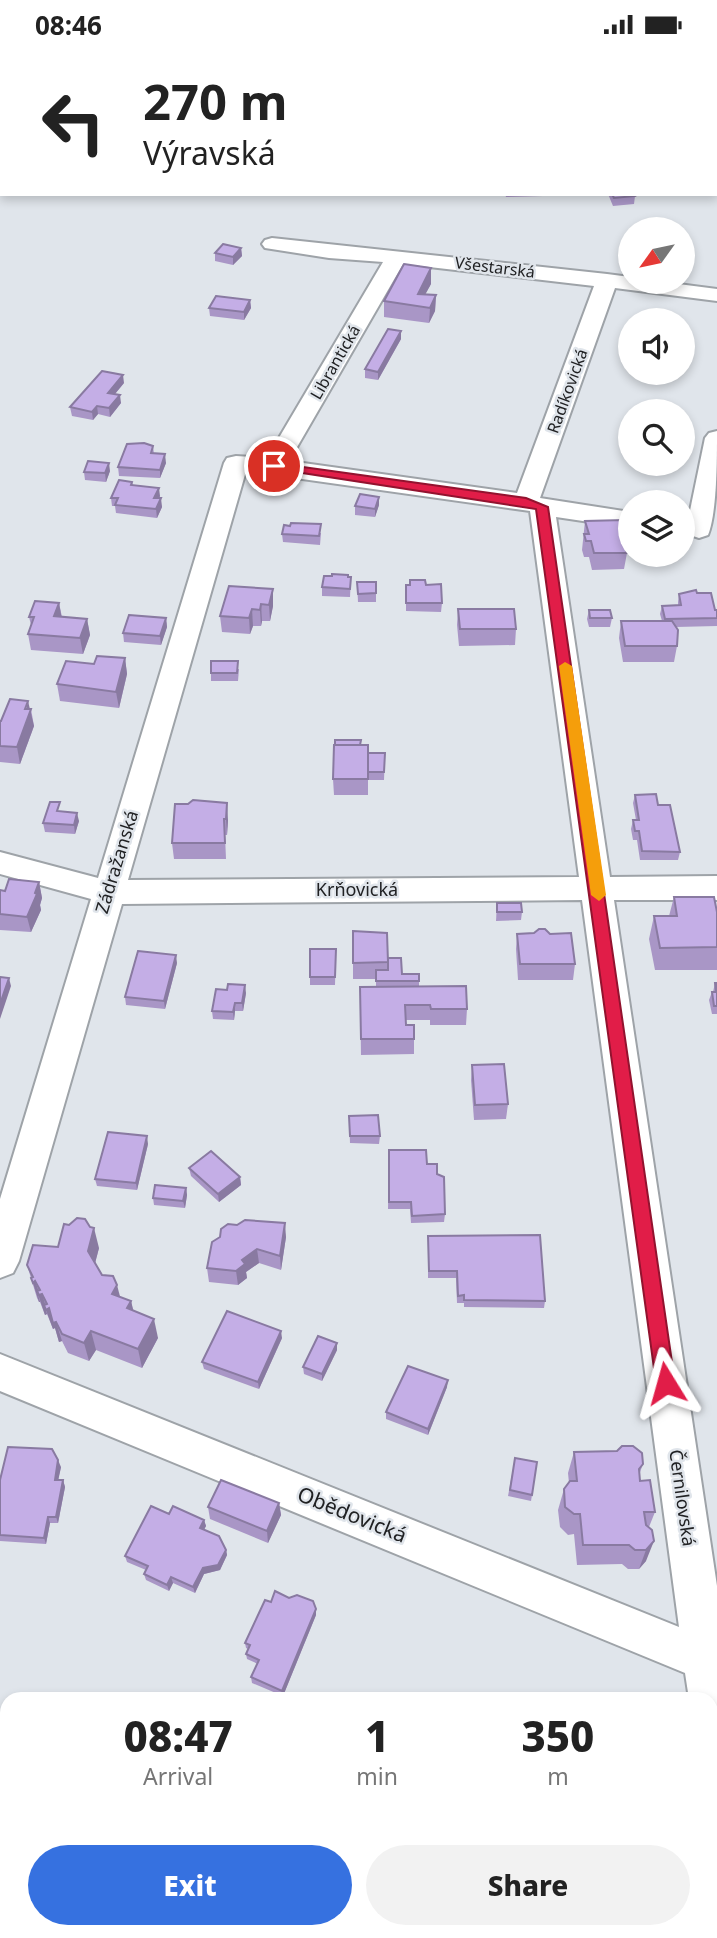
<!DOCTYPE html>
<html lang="en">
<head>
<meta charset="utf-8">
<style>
  :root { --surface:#fff; --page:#f2f2f2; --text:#222; --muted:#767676; --accent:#3671e0 }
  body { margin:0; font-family:"Noto Sans",sans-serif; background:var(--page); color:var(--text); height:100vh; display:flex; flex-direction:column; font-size:26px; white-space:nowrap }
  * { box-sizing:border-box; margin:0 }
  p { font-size:23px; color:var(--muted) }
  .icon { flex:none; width:38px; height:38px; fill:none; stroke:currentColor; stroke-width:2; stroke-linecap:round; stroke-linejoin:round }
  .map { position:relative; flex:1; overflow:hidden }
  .drawer { position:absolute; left:0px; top:1643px; width:718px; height:247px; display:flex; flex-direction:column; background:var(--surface); border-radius:21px 21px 0 0; box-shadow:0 4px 10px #0003 }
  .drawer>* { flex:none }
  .hud { position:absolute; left:0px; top:0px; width:718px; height:147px; box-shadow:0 4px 10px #0003; background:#fff; color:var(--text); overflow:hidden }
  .needle { width:46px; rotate:237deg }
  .tools { position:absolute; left:618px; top:168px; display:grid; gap:14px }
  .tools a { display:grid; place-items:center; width:77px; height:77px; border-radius:50%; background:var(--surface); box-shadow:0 4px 10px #0003; font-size:35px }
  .pin { position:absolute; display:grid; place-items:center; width:60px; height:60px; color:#fff; margin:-30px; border:4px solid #fff; border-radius:50%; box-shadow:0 2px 7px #0007 }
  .me { position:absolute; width:77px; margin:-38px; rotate:352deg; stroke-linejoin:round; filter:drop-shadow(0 0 5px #0008) }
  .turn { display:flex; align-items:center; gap:24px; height:147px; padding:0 28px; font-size:32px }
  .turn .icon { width:91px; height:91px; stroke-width:2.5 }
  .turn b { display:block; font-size:49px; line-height:60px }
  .eta { display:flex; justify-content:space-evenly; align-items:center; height:119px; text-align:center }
  .eta b { font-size:42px; font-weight:800; line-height:49px }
  .action { display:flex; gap:14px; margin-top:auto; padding:14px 28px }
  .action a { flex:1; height:80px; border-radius:42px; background:var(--accent); color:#fff; font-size:28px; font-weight:800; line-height:80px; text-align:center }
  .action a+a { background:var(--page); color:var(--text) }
  .status { display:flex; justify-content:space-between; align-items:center; height:49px; padding:0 35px; background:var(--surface); direction:ltr }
  .status svg { height:19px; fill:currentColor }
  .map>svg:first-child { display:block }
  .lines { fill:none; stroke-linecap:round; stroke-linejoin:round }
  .street-casing { stroke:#9ea3a8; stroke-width:4 }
  .street { fill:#fff; fill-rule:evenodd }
  .wall { fill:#a996c6 }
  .shaded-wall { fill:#897aa1 }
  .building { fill:#c4aee6; stroke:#897aa1; stroke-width:2 }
  .route { fill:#e11d48; stroke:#92132f; stroke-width:2 }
  .slow { fill:#f59e0b }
  .labels { text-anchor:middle; stroke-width:5; stroke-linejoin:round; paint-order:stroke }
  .far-street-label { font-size:16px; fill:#202123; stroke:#e0e5eb }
  .street-label { font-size:18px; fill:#202123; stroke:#e0e5eb }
  .near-street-label { font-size:21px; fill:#202123; stroke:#e0e5eb }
</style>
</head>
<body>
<div class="status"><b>08:46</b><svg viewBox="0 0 49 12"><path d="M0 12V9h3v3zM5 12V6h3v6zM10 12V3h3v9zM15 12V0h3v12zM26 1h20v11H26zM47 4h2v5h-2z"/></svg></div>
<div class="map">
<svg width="717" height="1889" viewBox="0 0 717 1889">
  <rect width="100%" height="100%" fill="#e0e5eb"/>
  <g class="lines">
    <defs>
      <g id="street">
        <polygon points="458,0 513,0 457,2"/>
        <path d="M272 189 607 225 630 228V233H663L717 240V252L615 239 540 449 630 463V479L556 468 610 828 717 827V851H614L717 1537V1712L710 1709V1650H689L685 1624 0 1342V1305L679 1578 582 851 122 855 19 1212 13 1224 0 1229V1150L91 850 0 825V803L98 829 224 414 227 409 236 407 267 409 383 213 329 209 265 199 262 195 265 191ZM403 215 594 237 517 444 289 412ZM246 422 530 462 579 828 128 831Z"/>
        <path d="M717 382C717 409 717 464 708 486L699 489 690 486 686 481 705 389 709 384Z"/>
        <polygon points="717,1839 717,1889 692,1889 690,1883 710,1883 710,1841"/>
      </g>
    </defs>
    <use href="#street" class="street-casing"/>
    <use href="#street" class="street"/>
  </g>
  <g class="wall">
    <rect x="435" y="0" width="22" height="2"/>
    <polygon points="505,145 544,145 543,147 506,148"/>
    <polygon points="608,145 634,145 635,147 634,155 613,157"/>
    <polygon points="241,199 242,207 233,216 215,212 215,204"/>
    <polygon points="431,235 425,245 436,246 435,262 429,274 384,268 384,252"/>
    <polygon points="250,251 251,259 244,271 210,267 209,259"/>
    <polygon points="401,282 401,290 378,331 365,329 365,320"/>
    <polygon points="124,334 115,345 121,354 110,368 98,365 93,371 72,367 70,358"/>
    <polygon points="153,397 154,405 166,414 160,429 119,427 118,418"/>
    <polygon points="110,422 106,433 85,431 84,423"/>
    <polygon points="132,433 133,436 160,447 159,449 162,458 157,469 116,464 115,457 112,457 111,449"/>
    <polygon points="379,448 379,456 375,468 355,466 355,457"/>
    <polygon points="585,472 628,481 625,498 627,504 624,520 592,521 589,508 584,508 582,501"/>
    <polygon points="321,484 320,496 283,493 282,485"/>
    <polygon points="351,528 350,548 322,547 322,538"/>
    <polygon points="410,531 426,536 442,554 441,563 406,562 406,536 410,536"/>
    <polygon points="357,533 376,533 376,553 358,553"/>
    <polygon points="229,537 273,557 270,572 262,572 261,577 253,577 250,585 222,583 220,567"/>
    <polygon points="697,544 715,561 717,561 717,577 676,578 677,597 674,613 623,613 619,589 621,572 662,572 660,565 662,557 678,557 678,553 679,545"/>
    <polygon points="59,554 62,568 87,570 90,586 83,605 31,601 28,585 31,576 29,568"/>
    <polygon points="458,560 516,580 515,596 459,597 457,576"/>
    <polygon points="589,561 612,569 610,578 589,578 587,570"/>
    <polygon points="166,569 167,578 161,596 124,593 123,584"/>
    <polygon points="125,609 127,625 119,659 60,652 57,635 94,615"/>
    <polygon points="239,620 238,632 211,632 211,624"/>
    <polygon points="30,660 31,660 34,677 20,715 0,713 0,672"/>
    <polygon points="361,696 368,704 385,704 384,731 368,731 368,746 334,746 333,730"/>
    <polygon points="635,746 658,756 680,803 678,811 640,811 637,791 633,791 631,780 633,771 636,771 633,754"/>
    <polygon points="175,755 228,771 227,786 225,786 226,810 174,810 172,794"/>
    <polygon points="61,762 79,772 75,785 45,783 43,774"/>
    <polygon points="39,833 42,849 40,856 41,861 31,883 0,881 0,841 5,842"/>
    <polygon points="674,848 717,863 717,921 655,921 649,890 654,867 669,867"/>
    <polygon points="497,854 522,863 521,871 496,872"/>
    <polygon points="353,882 402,925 419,925 419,938 467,960 466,976 430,976 430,971 406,971 406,976 414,990 414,1005 361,1006 360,938 376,938 376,930 353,930"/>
    <polygon points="517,885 575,915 573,931 518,931 516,900"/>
    <polygon points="310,900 336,900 335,936 310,936"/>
    <polygon points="177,914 165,960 126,956 125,948"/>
    <polygon points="715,934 717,934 717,965 712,965 709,951 712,943 713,943"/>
    <polygon points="246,944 243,962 235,962 234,971 213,970 212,962"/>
    <polygon points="472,1016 508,1055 506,1070 474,1071 471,1031"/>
    <polygon points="349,1067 380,1087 379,1095 350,1094"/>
    <polygon points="148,1095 137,1141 97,1137 95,1130"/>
    <polygon points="389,1101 427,1115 437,1125 445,1165 444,1173 411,1174 410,1160 388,1160"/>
    <polygon points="189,1119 240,1128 241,1136 219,1153 191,1127"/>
    <polygon points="186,1139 187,1146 185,1159 154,1156 153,1149"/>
    <polygon points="428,1187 545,1252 544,1259 464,1258 464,1254 457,1254 456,1229 428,1229"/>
    <polygon points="286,1188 281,1221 259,1214 246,1223 247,1229 238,1236 209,1233 207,1219"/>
    <polygon points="58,1198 99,1199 95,1214 102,1226 120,1248 131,1252 133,1262 158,1289 142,1319 96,1301 89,1312 68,1304 62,1292 59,1293 55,1279 53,1280 47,1265 45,1266 40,1253 39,1253 37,1249 27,1216"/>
    <polygon points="282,1289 259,1340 204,1320 202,1313"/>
    <polygon points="337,1294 337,1301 322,1332 304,1325 303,1318"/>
    <polygon points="447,1338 428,1386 386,1370 386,1363"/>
    <polygon points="574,1403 643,1415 639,1426 640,1432 655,1463 649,1478 646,1512 639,1520 628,1520 622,1515 577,1516 574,1485 568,1486 560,1478 558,1461 564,1440 569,1434 568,1424"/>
    <polygon points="515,1409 532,1446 531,1452 508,1447"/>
    <polygon points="61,1418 58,1431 63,1431 65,1438 58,1474 50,1474 46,1495 0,1492 0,1431"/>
    <polygon points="279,1454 281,1466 268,1494 210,1470 208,1458"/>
    <polygon points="169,1465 204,1471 206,1477 204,1480 226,1501 227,1506 220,1521 204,1525 195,1544 173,1534 169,1542 146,1531 144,1525 146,1521 127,1513 125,1507"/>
    <polygon points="271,1553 316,1566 283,1647 252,1634 251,1628 258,1615 247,1610 246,1605 248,1600 246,1599 245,1594"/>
    <polygon points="304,1883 386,1883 383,1886 387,1889 310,1889"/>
    <polygon points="616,1883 641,1883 637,1889 623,1889"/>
  </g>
  <g class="shaded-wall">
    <polygon points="241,199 242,207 233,216 233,208"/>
    <polygon points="431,219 431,235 419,257 418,245"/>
    <polygon points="436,246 435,262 429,274 430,259"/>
    <polygon points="250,251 251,259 244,271 244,263"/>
    <polygon points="401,282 401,290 378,331 378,323"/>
    <polygon points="123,326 124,334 109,352 108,344"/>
    <polygon points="120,346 121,354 110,368 109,359"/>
    <polygon points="97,357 98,365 93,371 92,363"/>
    <polygon points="165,405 166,414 160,429 160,421"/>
    <polygon points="109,414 110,422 106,433 105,424"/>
    <polygon points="159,439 160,447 155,457 154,449"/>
    <polygon points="379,448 379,456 375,468 375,460"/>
    <polygon points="161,449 162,458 157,469 156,460"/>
    <polygon points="273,540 273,557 270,572 269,556"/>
    <polygon points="59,554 62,571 54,567"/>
    <polygon points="261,555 262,572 261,577 260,561"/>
    <polygon points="252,560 253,577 250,585 249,569"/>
    <polygon points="166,569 167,578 161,596 160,587"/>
    <polygon points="87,570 90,586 83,605 80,589"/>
    <polygon points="125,609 127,625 119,659 116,643"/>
    <polygon points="28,652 34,677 20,715 17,698"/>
    <polygon points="227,754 228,771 227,786 226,770"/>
    <polygon points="77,764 79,772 75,785 74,776"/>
    <polygon points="39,833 42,849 40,856 41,861 31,883 27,868"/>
    <polygon points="176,906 177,914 165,960 164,952"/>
    <polygon points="9,929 11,937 0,970 0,955"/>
    <polygon points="245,936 246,944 243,962 242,954"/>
    <polygon points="235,954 235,962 234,971 233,963"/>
    <polygon points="147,1087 148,1095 137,1141 136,1134"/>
    <polygon points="240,1128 241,1136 219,1153 218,1145"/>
    <polygon points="186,1139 187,1146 185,1159 183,1152"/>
    <polygon points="285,1174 286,1188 281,1221 280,1207"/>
    <polygon points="94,1179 99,1199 93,1222 88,1202"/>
    <polygon points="257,1200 259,1214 246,1223 247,1229 238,1236 236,1222 242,1211"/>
    <polygon points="35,1232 40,1246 42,1245 47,1261 49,1259 56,1273 62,1292 59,1293 55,1279 53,1280 46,1261 44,1256 47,1265 45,1266 37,1242 40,1253 39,1253 33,1234"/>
    <polygon points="117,1236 122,1255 112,1245"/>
    <polygon points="131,1252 136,1272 127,1259"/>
    <polygon points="154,1270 158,1289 142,1319 138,1300"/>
    <polygon points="91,1282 96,1301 89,1312 84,1294"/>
    <polygon points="281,1282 282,1289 259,1340 258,1333"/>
    <polygon points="337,1294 337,1301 322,1332 322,1325"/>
    <polygon points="448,1331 447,1338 428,1386 428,1380"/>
    <polygon points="58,1411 61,1418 57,1437 55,1431"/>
    <polygon points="63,1431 65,1438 58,1474 56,1468"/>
    <polygon points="279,1454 281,1466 268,1494 267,1482"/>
    <polygon points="48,1468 50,1474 46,1495 44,1489"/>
    <polygon points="204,1471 206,1477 202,1485 200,1479"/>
    <polygon points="654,1492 646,1512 639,1520 646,1501"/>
    <polygon points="226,1501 227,1506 220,1521 204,1525 195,1544 193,1538 203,1519"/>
    <polygon points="171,1528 173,1534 169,1542 167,1536"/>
    <polygon points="316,1560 316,1566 283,1647 282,1642"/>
  </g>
  <g class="building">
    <polygon points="674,0 703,0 704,2 675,2"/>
    <polygon points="716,111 717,114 717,137 716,137"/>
    <polygon points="612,145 634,145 635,147 614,149"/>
    <polygon points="223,195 241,199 233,208 215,204"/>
    <polygon points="404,215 431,219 418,245 436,246 430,259 384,252"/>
    <polygon points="216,247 250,251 244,263 209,259"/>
    <polygon points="388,280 401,282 378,323 365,320"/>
    <polygon points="102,322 123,326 108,344 120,346 109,359 97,357 92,363 70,358"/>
    <polygon points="144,394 153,397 151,404 165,405 160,421 118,418 127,395"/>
    <polygon points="88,412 109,414 105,424 84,423"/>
    <polygon points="119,431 132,433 131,436 159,439 154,449 161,449 156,460 115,456 118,449 111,449"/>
    <polygon points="360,445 379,448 375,460 355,457"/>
    <polygon points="625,471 628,481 622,481 627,504 594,504 591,492 586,492 584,485 589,485 585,472"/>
    <polygon points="291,474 321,475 319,487 282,485 284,476 290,477"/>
    <polygon points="332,525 348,526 348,528 351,528 350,540 322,538 324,527 332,527"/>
    <polygon points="410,531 425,531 426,536 441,535 442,554 406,554 406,536 410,536"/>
    <polygon points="357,533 376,533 376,544 358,545"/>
    <polygon points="229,537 273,540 269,556 261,555 260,561 252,560 249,569 220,567"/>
    <polygon points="696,541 697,544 711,544 715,561 717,561 717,569 665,570 662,557 681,556 679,545"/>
    <polygon points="35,552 59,554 54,567 87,570 80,589 28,585 34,568 29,568"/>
    <polygon points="458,560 514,560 516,580 460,580"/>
    <polygon points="589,561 610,561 612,569 590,569"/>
    <polygon points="129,566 166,569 160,587 123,584"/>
    <polygon points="621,572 672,572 678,581 677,597 625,597"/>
    <polygon points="97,607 125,609 116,643 57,635 66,612 94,615"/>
    <polygon points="211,612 238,612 237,624 211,624"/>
    <polygon points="10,650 28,652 25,660 31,660 17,698 0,697 0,672 1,672"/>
    <polygon points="335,691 361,691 360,696 335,696"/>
    <polygon points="334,696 368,696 368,730 333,730"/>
    <polygon points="368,704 385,704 384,723 368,723"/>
    <polygon points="656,745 658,756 670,756 680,803 642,802 639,782 635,782 633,771 639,771 635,746"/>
    <polygon points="193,751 227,754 226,770 224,770 225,794 172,794 175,755 188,755"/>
    <polygon points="50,753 60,753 57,762 77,764 74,776 43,774"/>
    <polygon points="9,830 39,833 35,844 37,845 27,868 0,865 0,841 5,842"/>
    <polygon points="674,848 714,848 717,863 717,898 660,899 654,867 677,867"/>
    <polygon points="497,854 521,854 522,863 497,863"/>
    <polygon points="539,880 545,880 550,885 571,884 575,915 520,915 517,885 534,884"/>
    <polygon points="353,882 387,884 388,913 353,914"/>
    <polygon points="310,900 336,900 335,928 310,928"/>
    <polygon points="138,902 176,906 164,952 125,948"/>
    <polygon points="388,909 401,909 402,925 419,925 419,932 376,932 376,921 388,921"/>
    <polygon points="0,928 9,929 0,955"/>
    <polygon points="715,934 717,934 717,957 714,957 712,943 716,943"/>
    <polygon points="228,935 245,936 242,954 235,954 233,963 212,962 216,940 227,941"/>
    <polygon points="466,937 467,960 431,960 430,956 405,956 406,976 414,976 414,990 361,990 360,938"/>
    <polygon points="504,1015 508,1055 475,1056 472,1016"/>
    <polygon points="378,1066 380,1087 350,1087 349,1067"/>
    <polygon points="108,1083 147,1087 136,1134 95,1130"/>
    <polygon points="389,1101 426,1101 427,1115 437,1115 437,1125 444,1128 445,1165 412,1167 411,1153 389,1153"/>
    <polygon points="211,1102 240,1128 218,1145 189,1119"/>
    <polygon points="155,1136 186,1139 183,1152 153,1149"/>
    <polygon points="77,1169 85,1170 90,1178 94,1179 88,1202 102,1226 113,1227 117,1236 112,1245 131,1252 127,1259 154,1270 138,1300 91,1282 84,1294 62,1285 56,1273 53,1274 49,1259 46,1261 44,1256 47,1255 42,1245 39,1246 37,1242 40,1241 35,1232 33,1234 31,1229 33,1228 27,1216 33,1196 58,1198 64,1175 69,1176"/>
    <polygon points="245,1171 285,1174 280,1207 257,1200 242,1211 245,1215 236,1222 207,1219 212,1193 220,1188 221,1180 228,1175 237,1176"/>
    <polygon points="540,1186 545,1252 464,1251 464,1246 458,1247 457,1222 429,1222 428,1187"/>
    <polygon points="227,1262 281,1282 258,1333 202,1313"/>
    <polygon points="318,1287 337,1294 322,1325 303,1318"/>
    <polygon points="408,1317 448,1331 428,1380 386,1363"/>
    <polygon points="622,1397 633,1397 642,1404 643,1415 639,1420 640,1432 650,1431 655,1463 644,1463 646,1476 652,1481 654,1492 646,1501 635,1501 629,1496 583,1496 580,1465 574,1465 565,1458 564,1440 570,1432 577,1432 574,1403 617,1402"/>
    <polygon points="8,1398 52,1400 58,1411 55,1431 63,1431 56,1468 48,1468 44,1489 0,1486 0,1431"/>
    <polygon points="515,1409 537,1413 532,1446 510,1441"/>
    <polygon points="221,1431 279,1454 267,1482 208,1458"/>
    <polygon points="151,1457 169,1465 173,1457 204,1471 200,1479 219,1487 226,1501 218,1516 203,1519 193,1538 171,1528 167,1536 144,1525 148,1517 125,1507"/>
    <polygon points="275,1542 289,1549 297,1546 313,1552 316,1560 282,1642 251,1628 259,1611 246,1605 250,1596 245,1594 265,1551 271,1553"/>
    <polygon points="309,1883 381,1883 387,1889 315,1889"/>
    <polygon points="622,1883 641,1883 637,1889 629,1889"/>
  </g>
  <polygon class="route" points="274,414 526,449 548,458 675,1334 673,1340 666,1343 659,1340 656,1334 536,460 270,419 268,417"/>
  <polygon class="slow" points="565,613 572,617 606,846 599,852 591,846 559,617"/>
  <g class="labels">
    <g class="far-street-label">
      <text transform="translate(495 218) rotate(7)" y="6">Všestarská</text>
      <text transform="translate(335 313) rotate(-60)" y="6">Librantická</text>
      <text transform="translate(567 342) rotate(-70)" y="6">Radíkovická</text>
    </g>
    <g class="street-label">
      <text transform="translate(117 813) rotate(-73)" y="6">Zádražanská</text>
      <text x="357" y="847">Krňovická</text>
      <text transform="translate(682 1449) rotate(82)" y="6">Černilovská</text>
    </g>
    <g class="near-street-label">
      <text transform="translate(352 1466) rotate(22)" y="7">Obědovická</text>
    </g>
  </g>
</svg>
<div class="tools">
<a><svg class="needle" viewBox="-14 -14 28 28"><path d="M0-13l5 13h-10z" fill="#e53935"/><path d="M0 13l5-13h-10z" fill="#767676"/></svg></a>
<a><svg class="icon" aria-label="sound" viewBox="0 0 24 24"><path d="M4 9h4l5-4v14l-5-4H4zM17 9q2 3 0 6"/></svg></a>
<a><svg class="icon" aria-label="search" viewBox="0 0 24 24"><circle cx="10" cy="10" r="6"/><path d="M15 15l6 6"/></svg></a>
<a><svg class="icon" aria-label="layers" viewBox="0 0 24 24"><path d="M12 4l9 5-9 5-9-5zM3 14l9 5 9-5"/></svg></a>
</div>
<div class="pin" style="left:274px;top:417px;background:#d93025"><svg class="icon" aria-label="arrive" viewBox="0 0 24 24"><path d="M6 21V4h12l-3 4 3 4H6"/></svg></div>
<svg class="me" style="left:666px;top:1334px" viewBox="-20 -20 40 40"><path d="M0-17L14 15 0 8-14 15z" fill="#e11d48" stroke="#fff" stroke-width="4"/></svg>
<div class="hud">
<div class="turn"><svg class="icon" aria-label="left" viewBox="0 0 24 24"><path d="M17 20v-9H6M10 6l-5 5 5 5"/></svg><div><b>270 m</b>Výravská</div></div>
</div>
<section class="drawer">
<div class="eta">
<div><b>08:47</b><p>Arrival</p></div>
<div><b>1</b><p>min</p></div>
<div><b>350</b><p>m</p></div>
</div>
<div class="action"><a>Exit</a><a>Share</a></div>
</section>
</div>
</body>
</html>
